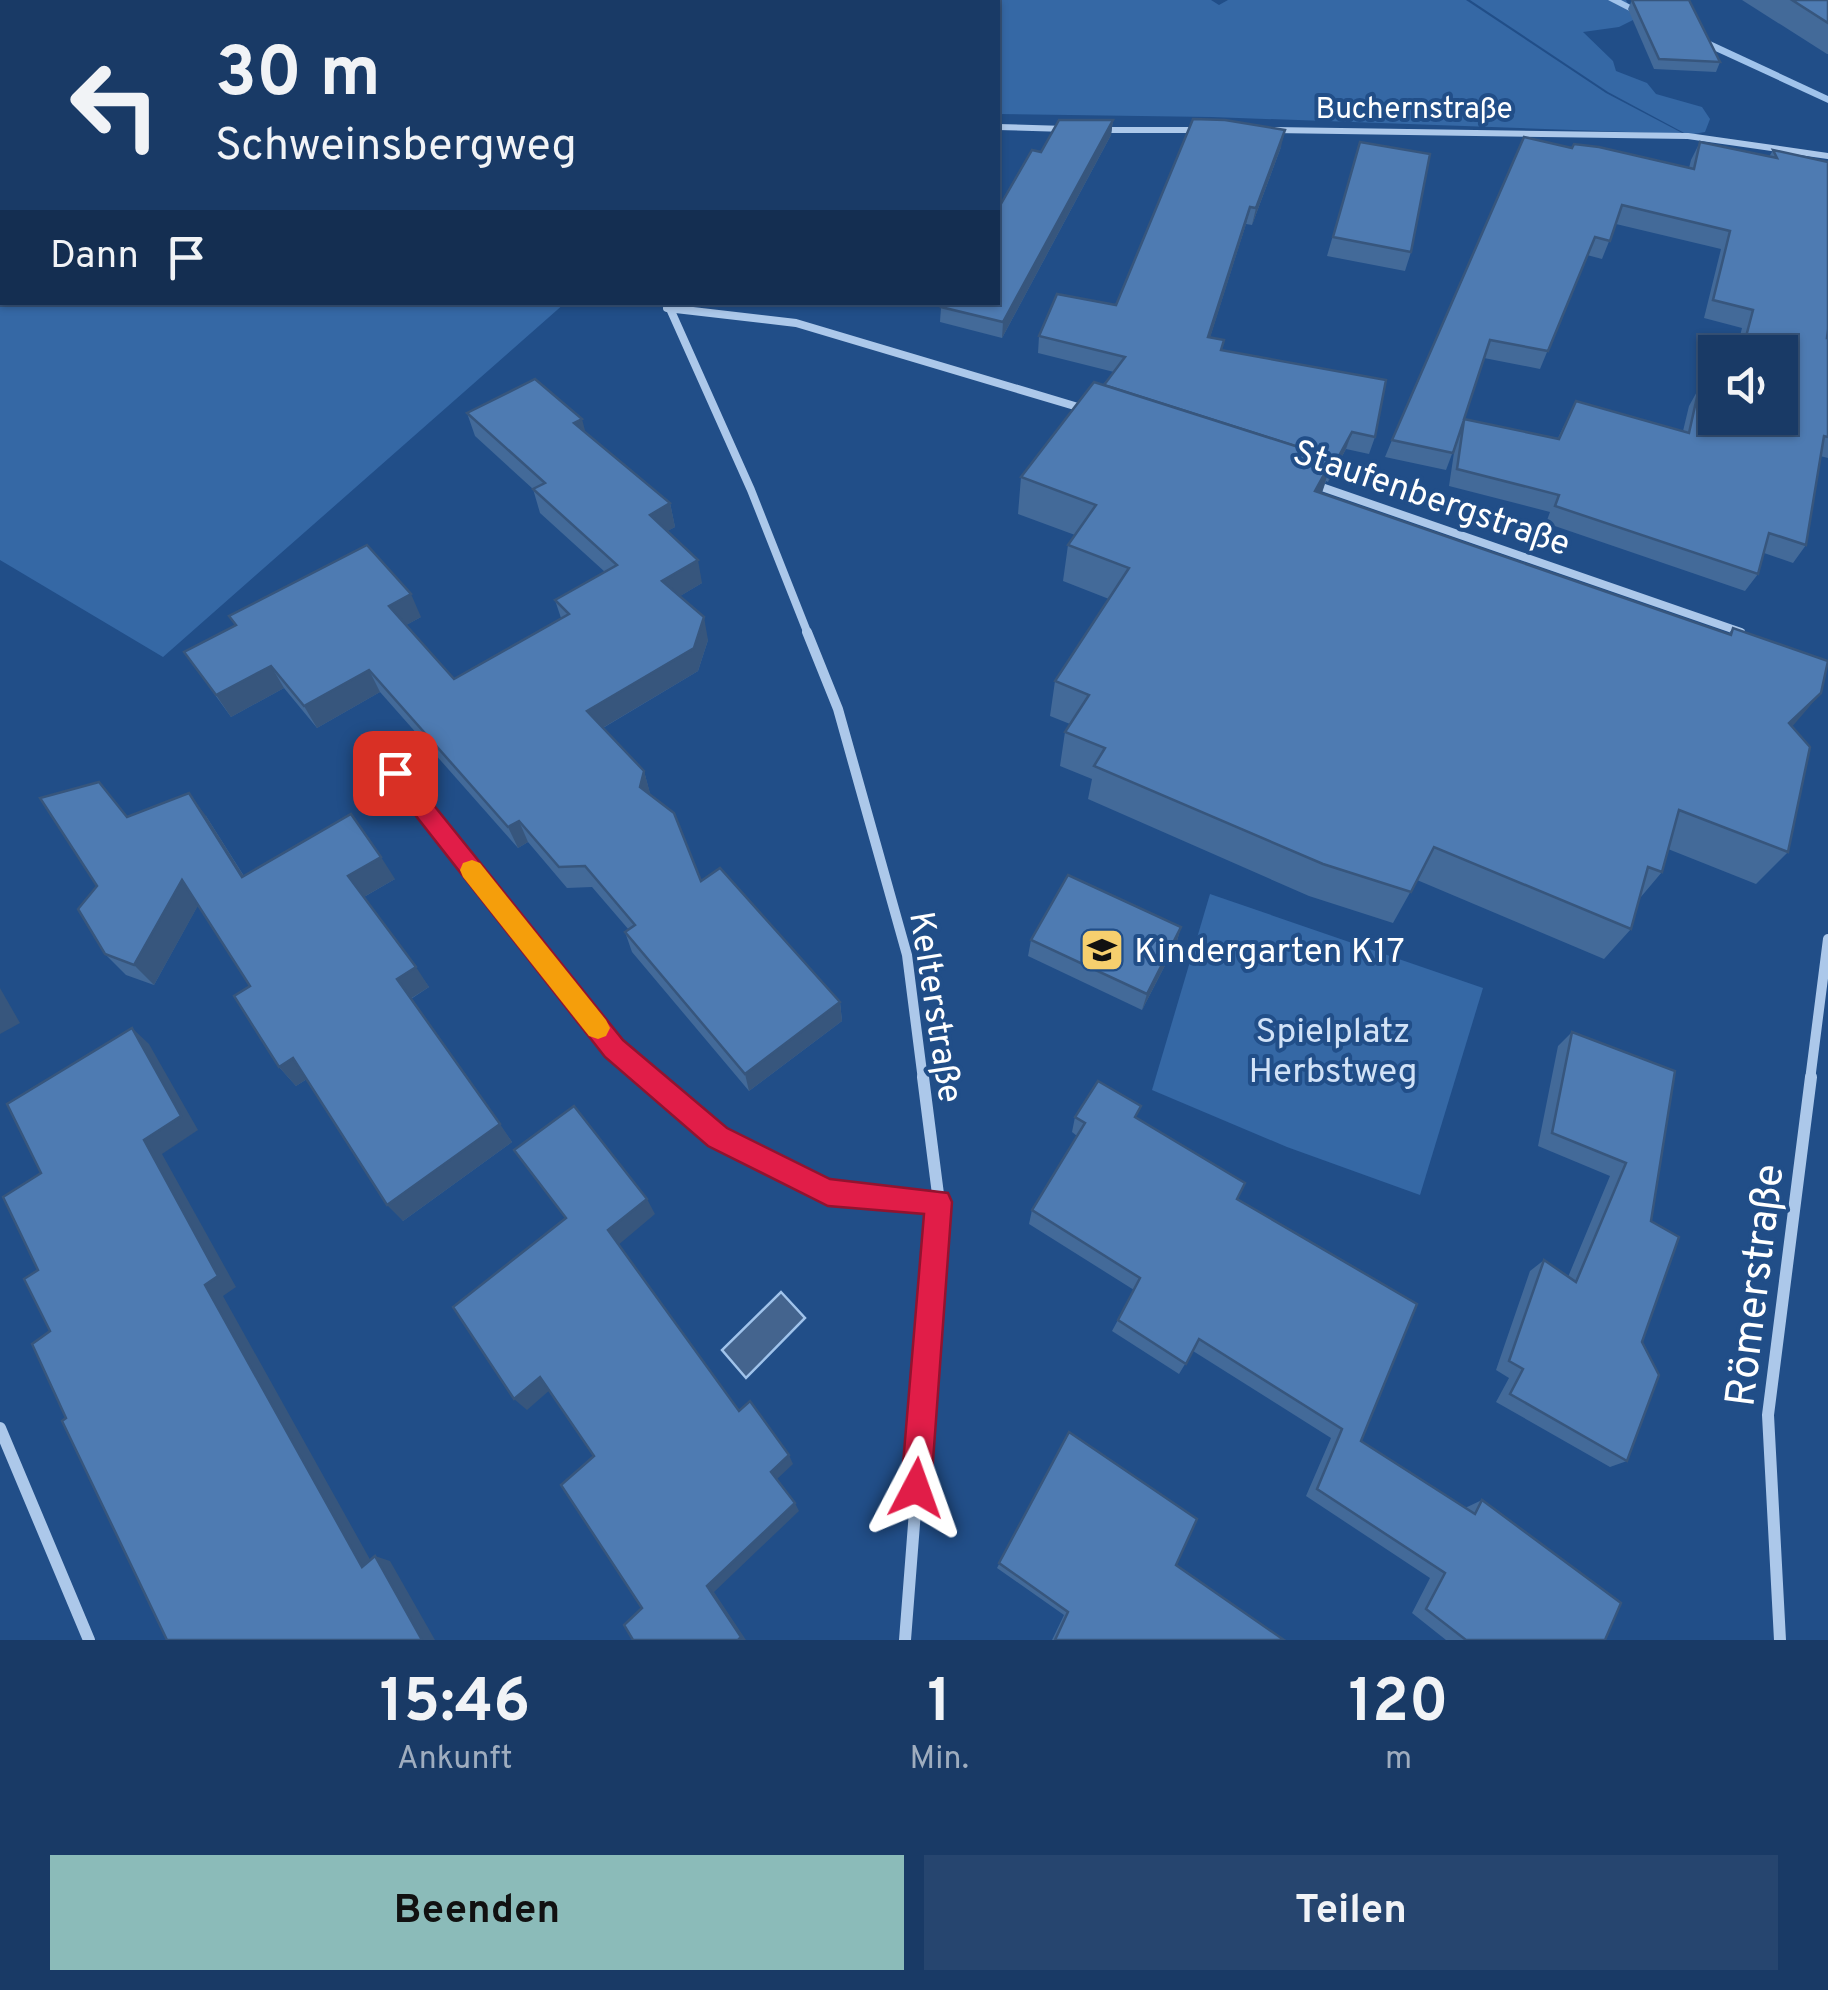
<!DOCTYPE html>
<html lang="de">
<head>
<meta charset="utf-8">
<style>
  :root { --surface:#193a66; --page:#26456f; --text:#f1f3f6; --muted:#9fadbf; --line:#37547a; --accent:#8bbbb9 }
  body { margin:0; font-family:Overpass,sans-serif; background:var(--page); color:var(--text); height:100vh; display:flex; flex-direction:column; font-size:38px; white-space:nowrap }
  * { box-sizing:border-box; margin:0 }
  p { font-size:32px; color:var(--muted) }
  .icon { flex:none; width:55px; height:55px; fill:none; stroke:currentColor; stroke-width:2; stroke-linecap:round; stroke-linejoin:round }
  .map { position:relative; height:1640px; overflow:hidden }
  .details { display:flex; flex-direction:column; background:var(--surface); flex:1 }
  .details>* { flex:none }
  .banner { position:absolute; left:0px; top:0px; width:1000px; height:305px; box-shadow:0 2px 8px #0004,0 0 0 2px var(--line); background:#193a66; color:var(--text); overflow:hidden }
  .fabs { position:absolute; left:1698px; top:335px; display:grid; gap:20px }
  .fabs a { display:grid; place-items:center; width:100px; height:100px; border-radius:0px; background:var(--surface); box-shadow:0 2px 8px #0004,0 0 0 2px var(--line); font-size:50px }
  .pin { position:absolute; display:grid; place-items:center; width:85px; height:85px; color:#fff; margin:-42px; border-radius:20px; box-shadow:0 5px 15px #0006 }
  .me { position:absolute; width:110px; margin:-55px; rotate:4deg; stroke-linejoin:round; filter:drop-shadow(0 0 8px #0008) }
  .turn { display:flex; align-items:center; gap:35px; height:210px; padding:0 50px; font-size:45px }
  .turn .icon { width:130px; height:130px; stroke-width:2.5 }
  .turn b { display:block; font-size:70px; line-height:85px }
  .then { display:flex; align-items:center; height:95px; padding:0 50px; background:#0003; gap:20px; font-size:38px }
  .eta { display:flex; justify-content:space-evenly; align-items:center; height:170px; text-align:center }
  .eta b { font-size:60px; font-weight:700; line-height:70px }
  .cta { display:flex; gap:20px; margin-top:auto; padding:20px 50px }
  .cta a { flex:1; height:115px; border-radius:0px; background:var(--accent); color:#111; font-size:40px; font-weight:700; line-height:115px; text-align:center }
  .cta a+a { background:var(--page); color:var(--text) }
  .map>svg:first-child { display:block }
  .green { fill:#3568a5 }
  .water { fill:#44648e; stroke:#a0c3eb; stroke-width:2.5 }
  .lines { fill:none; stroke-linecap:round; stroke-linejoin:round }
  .stream { fill:#a0c3eb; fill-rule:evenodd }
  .street-far3 { stroke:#acc8ea; stroke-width:6 }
  .street-far2 { stroke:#acc8ea; stroke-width:8 }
  .street-far1 { stroke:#acc8ea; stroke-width:10 }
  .street { stroke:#acc8ea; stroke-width:12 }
  .wall { fill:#436a99; fill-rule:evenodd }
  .shaded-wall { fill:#37567d }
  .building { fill:#4e7bb2; stroke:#37567d; stroke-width:2.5; fill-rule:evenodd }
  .route { fill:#e11d48; stroke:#92132f; stroke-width:2.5 }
  .slow { fill:#f59e0b }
  .labels { text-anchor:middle; stroke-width:8; stroke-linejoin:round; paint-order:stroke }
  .far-street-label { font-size:30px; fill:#fff; stroke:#214e88 }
  .street-label { font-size:35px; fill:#fff; stroke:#214e88 }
  .poi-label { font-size:35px; fill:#fff; stroke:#214e88; text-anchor:start }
  .park-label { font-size:35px; fill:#d1e2f7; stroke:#214e88 }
  .near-street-label { font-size:42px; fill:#fff; stroke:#214e88 }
</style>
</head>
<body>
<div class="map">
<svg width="1828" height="1640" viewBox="0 0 1828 1640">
  <rect width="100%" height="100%" fill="#214e88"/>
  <g class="green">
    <polygon points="0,0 300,2 2,2 2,302 565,303 163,657 0,560"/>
    <polygon points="908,0 1211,0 1219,5 1228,0 1466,0 1606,93 1684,134 1211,117 998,114 998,2 903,2"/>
    <polygon points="1470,0 1626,0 1635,19 1619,27 1583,32 1613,61 1616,71 1647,83 1656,94 1702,107 1710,119 1705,132 1688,135 1608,92"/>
    <polygon points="1210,894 1483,988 1420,1195 1287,1147 1152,1090"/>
  </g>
  <polygon class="water" points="781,1292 805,1318 746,1378 722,1350"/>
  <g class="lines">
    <g class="stream">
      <polygon points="258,0 275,0 276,2 261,2"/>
      <polygon points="1608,0 1621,0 1654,17 1645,19"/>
      <polygon points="1687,34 1695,34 1828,96 1828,103 1687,38"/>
    </g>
    <g class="street-far3">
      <polyline points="998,127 1066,129"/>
      <polyline points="1098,130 1201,130"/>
      <polyline points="1273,130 1688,136 1828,156"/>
    </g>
    <g class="street-far2">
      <polyline points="667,302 751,490 808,634"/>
      <polyline points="667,308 796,323 1088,410"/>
      <polyline points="1313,484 1741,632"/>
    </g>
    <g class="street-far1">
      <polyline points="807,632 838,709 907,955 923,1080"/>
      <polyline points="395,773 614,1049 650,1080"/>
      <polyline points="1810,1080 1828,939"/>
    </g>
    <g class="street">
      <polyline points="647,1077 717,1137 828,1192 939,1202"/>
      <polyline points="0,1428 89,1640"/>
      <polyline points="905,1640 939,1202 923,1077"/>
      <polyline points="1780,1640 1768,1415 1811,1077"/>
    </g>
  </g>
  <g class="wall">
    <polygon points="1632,0 1720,62 1716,72 1654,69 1628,9"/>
    <polygon points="1742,0 1828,0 1828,54 1827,54"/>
    <polygon points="1113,120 1111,135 1002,338 940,322 941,307"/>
    <polygon points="1360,142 1411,252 1405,271 1327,256"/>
    <path d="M1700 142 1769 157 1773 150 1828 162 1827 338H1828V458L1820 456 1806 545 1793 563 1764 553 1758 574 1745 591 1546 523 1550 512 1449 486 1455 446 1446 470 1385 457 1392 440 1572 148 1689 168 1691 160ZM1616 224 1721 249 1704 318 1742 328 1736 352H1780L1715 418 1699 388 1689 406 1683 431 1576 401 1558 438 1464 419 1484 358 1540 369 1587 255 1602 259Z"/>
    <polygon points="1281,147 1252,225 1246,224 1210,337 1222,350 1375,437 1369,454 1346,449 1328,482 1326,481 1322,493 1728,634 1733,628 1792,727 1788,852 1756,884 1668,849 1662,872 1640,898 1631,929 1604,959 1417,880 1393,923 1309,896 1088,799 1092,779 1060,766 1065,732 1070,724 1050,716 1055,681 1109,599 1063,581 1068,545 1075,535 1018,514 1021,477 1114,372 1038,353 1039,336 1116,305"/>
    <polygon points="467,413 586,433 670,503 675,527 667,531 702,583 680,596 708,640 698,671 603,728 644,771 650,794 701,881 840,1002 842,1021 749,1091 632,952 625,932 629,930 592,887 567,888 528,842 518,848 380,692 317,728 284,688 231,717 184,652 421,617 406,625 454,679 561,618 555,600 605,572 540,513 533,489 475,436"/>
    <polygon points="206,816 244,876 395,879 364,897 429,987 411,999 512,1142 403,1221 307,1079 296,1086 279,1067 250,986 198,905 154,985 126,975 105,954 97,886 128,817"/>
    <polygon points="1181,927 1176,944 1142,1010 1028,956 1031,940"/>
    <polygon points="1572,1032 1651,1221 1627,1461 1610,1467 1496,1402 1509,1378 1496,1370 1530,1271 1544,1260 1568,1277 1610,1176 1538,1146 1558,1046"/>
    <polygon points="1075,1117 1137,1118 1237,1199 1361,1441 1465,1508 1482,1500 1605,1640 1446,1640 1412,1613 1430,1578 1306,1496 1331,1438 1193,1351 1179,1374 1112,1331 1134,1290 1029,1224 1032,1210 1077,1136 1072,1132"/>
    <polygon points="1069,1432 1176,1565 1284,1640 1052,1640 1064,1615 997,1568"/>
  </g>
  <g class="shaded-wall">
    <polygon points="1113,120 1111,135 1002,338 1003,322"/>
    <polygon points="1285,130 1281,147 1252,225 1256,208"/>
    <polygon points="1250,207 1246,224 1205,354 1208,337"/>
    <polygon points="582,419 588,442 574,423"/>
    <polygon points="1352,432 1346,449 1328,482 1334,465"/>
    <polygon points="1333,458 1321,495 1315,491"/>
    <polygon points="670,503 675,527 655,538 650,515"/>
    <polygon points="698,560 702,583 667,604 662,581"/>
    <polygon points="411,594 421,617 399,629 389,606"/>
    <polygon points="704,617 708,640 698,671 594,733 587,711"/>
    <polygon points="271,666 284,688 231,717 216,695"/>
    <polygon points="369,670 380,692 317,728 304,706"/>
    <polygon points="1821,693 1791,728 1789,723"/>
    <polygon points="644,771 650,793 646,808 640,787"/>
    <polygon points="189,793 206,816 258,899 242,877"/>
    <polygon points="519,821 528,842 518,848 508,827"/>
    <polygon points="381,857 395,879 362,898 348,876"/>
    <polygon points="182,880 200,902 154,985 134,965"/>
    <polygon points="1181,927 1176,944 1142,1010 1147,994"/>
    <polygon points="416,967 429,987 410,999 397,979"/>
    <polygon points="0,988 20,1023 0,1034"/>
    <polygon points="840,1002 842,1021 749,1091 745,1074"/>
    <polygon points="132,1028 149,1044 198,1130 162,1154 236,1287 223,1296 377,1572 362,1567 205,1285 144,1140"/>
    <polygon points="293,1058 310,1077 296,1086 279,1067"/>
    <polygon points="500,1124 512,1142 403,1221 387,1205"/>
    <polygon points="647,1199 655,1214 617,1246 608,1230"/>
    <polygon points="540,1377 551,1389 527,1410 514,1399"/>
    <polygon points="789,1455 793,1464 776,1480 771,1472"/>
    <polygon points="795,1503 799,1511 714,1592 746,1640 738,1640 707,1586"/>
    <polygon points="375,1556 390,1561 435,1640 422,1640"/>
  </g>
  <g class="building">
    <polygon points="1632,0 1689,0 1720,62 1659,59"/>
    <polygon points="1792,0 1828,0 1828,23"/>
    <polygon points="1193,119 1225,120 1285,130 1256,208 1250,207 1208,337 1224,340 1221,350 1386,380 1375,437 1352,432 1334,465 1331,464 1333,458 1104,385 1125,357 1039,336 1057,294 1116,305"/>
    <polygon points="1059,120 1113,120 1003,322 941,307 943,302 998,302 998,209 1032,150 1041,152"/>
    <path d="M1524 137 1572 148 1574 144 1599 147 1694 169 1700 142 1777 158 1773 150 1828 162V329L1827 338H1828V437L1824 436 1806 545 1769 533 1758 574 1555 506 1559 495 1457 469 1464 420 1453 453 1392 440ZM1622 205 1730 231 1713 300 1753 310 1742 352H1780V418H1715V393L1699 388 1689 433 1576 401 1559 439 1464 419 1490 340 1548 351 1595 237 1610 241Z"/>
    <polygon points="1360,142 1430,154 1411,252 1333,237"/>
    <polygon points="535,379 582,419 574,423 670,503 650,515 698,560 662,581 704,617 694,648 587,711 644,771 640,787 674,813 701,881 720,868 840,1002 745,1074 625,932 635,925 585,866 559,867 519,821 508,827 369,670 304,706 271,666 216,695 184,652 236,625 229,616 367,545 411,594 389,606 454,679 569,614 555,600 617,565 533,489 545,483 467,413"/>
    <polygon points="1094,382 1333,458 1315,491 1731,635 1733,628 1828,661 1821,693 1789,723 1810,747 1788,852 1679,810 1662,872 1648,867 1631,929 1434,847 1411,892 1323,864 1094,766 1105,748 1065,732 1089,695 1055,681 1129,568 1068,545 1096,505 1021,477"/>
    <polygon points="99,782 127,817 189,793 242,877 351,814 381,857 348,876 416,967 397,979 500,1124 387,1205 293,1058 279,1067 234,996 250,986 182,880 134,965 105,954 78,909 97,886 40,798"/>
    <polygon points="1068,875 1181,927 1147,994 1031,940"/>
    <polygon points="132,1028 181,1116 144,1140 218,1276 205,1285 362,1567 375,1556 422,1640 167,1640 62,1421 66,1418 32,1344 50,1331 24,1279 38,1270 3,1197 41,1173 7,1104"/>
    <polygon points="1572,1032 1675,1071 1651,1221 1679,1237 1642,1342 1659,1375 1627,1461 1510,1394 1523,1369 1509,1361 1544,1260 1576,1282 1626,1163 1552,1133"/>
    <polygon points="1098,1081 1141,1106 1135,1117 1245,1183 1237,1199 1417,1304 1361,1441 1475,1514 1482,1500 1621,1603 1605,1640 1466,1640 1426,1609 1445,1573 1317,1489 1342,1429 1199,1339 1186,1364 1118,1320 1140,1278 1032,1210 1085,1123 1075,1117"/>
    <polygon points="574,1106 647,1199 608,1230 739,1411 750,1401 789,1455 771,1472 795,1503 707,1586 741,1637 738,1640 633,1640 624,1625 642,1608 561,1485 594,1456 540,1377 514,1399 453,1307 566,1218 514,1150"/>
    <polygon points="1069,1432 1197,1519 1176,1565 1284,1640 1055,1640 1068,1612 999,1563"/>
  </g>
  <polygon class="route" points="395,764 403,767 623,1040 727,1128 830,1179 948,1193 952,1202 931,1488 927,1499 916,1504 905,1499 901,1488 924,1214 828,1206 708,1146 605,1057 387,779 384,773 387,767"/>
  <polygon class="slow" points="472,860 480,863 606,1020 610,1028 606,1036 598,1039 589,1036 463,877 460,870 463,863"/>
  <defs>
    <symbol id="school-square" viewBox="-11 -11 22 22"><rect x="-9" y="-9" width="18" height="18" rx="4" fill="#f6cf6e" stroke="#214e88"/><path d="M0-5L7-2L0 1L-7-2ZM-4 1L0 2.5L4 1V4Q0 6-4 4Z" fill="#111"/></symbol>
  </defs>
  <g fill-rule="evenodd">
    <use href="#school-square" x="1077" y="925" width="50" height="50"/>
  </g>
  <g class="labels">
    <g class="far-street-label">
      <text x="1414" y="118">Buchernstraße</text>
    </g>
    <g class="street-label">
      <text transform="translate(1432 497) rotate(19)" y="12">Staufenbergstraße</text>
      <text transform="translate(937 1007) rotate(81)" y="12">Kelterstraße</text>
    </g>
    <g class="poi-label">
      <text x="1134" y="962">Kindergarten K17</text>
    </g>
    <g class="park-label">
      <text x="1333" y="1042">Spielplatz<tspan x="1333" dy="40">Herbstweg</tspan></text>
    </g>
    <g class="near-street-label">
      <text transform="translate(1753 1285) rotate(-83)" y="15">Römerstraße</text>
    </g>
  </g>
</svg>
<div class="fabs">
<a><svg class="icon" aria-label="sound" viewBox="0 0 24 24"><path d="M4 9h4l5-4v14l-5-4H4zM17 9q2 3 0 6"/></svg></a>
</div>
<div class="pin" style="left:395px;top:773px;background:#d93025"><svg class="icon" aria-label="arrive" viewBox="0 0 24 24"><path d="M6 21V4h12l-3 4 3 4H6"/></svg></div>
<svg class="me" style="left:916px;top:1488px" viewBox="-20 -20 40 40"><path d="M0-17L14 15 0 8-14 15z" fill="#e11d48" stroke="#fff" stroke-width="4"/></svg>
<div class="banner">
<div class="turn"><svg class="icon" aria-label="left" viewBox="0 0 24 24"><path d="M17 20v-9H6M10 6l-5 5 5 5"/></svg><div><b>30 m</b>Schweinsbergweg</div></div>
<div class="then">Dann<svg class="icon" aria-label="arrive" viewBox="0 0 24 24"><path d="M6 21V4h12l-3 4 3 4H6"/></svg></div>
</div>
</div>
<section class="details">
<div class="eta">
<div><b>15:46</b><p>Ankunft</p></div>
<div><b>1</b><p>Min.</p></div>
<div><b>120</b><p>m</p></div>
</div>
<div class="cta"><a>Beenden</a><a>Teilen</a></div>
</section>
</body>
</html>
